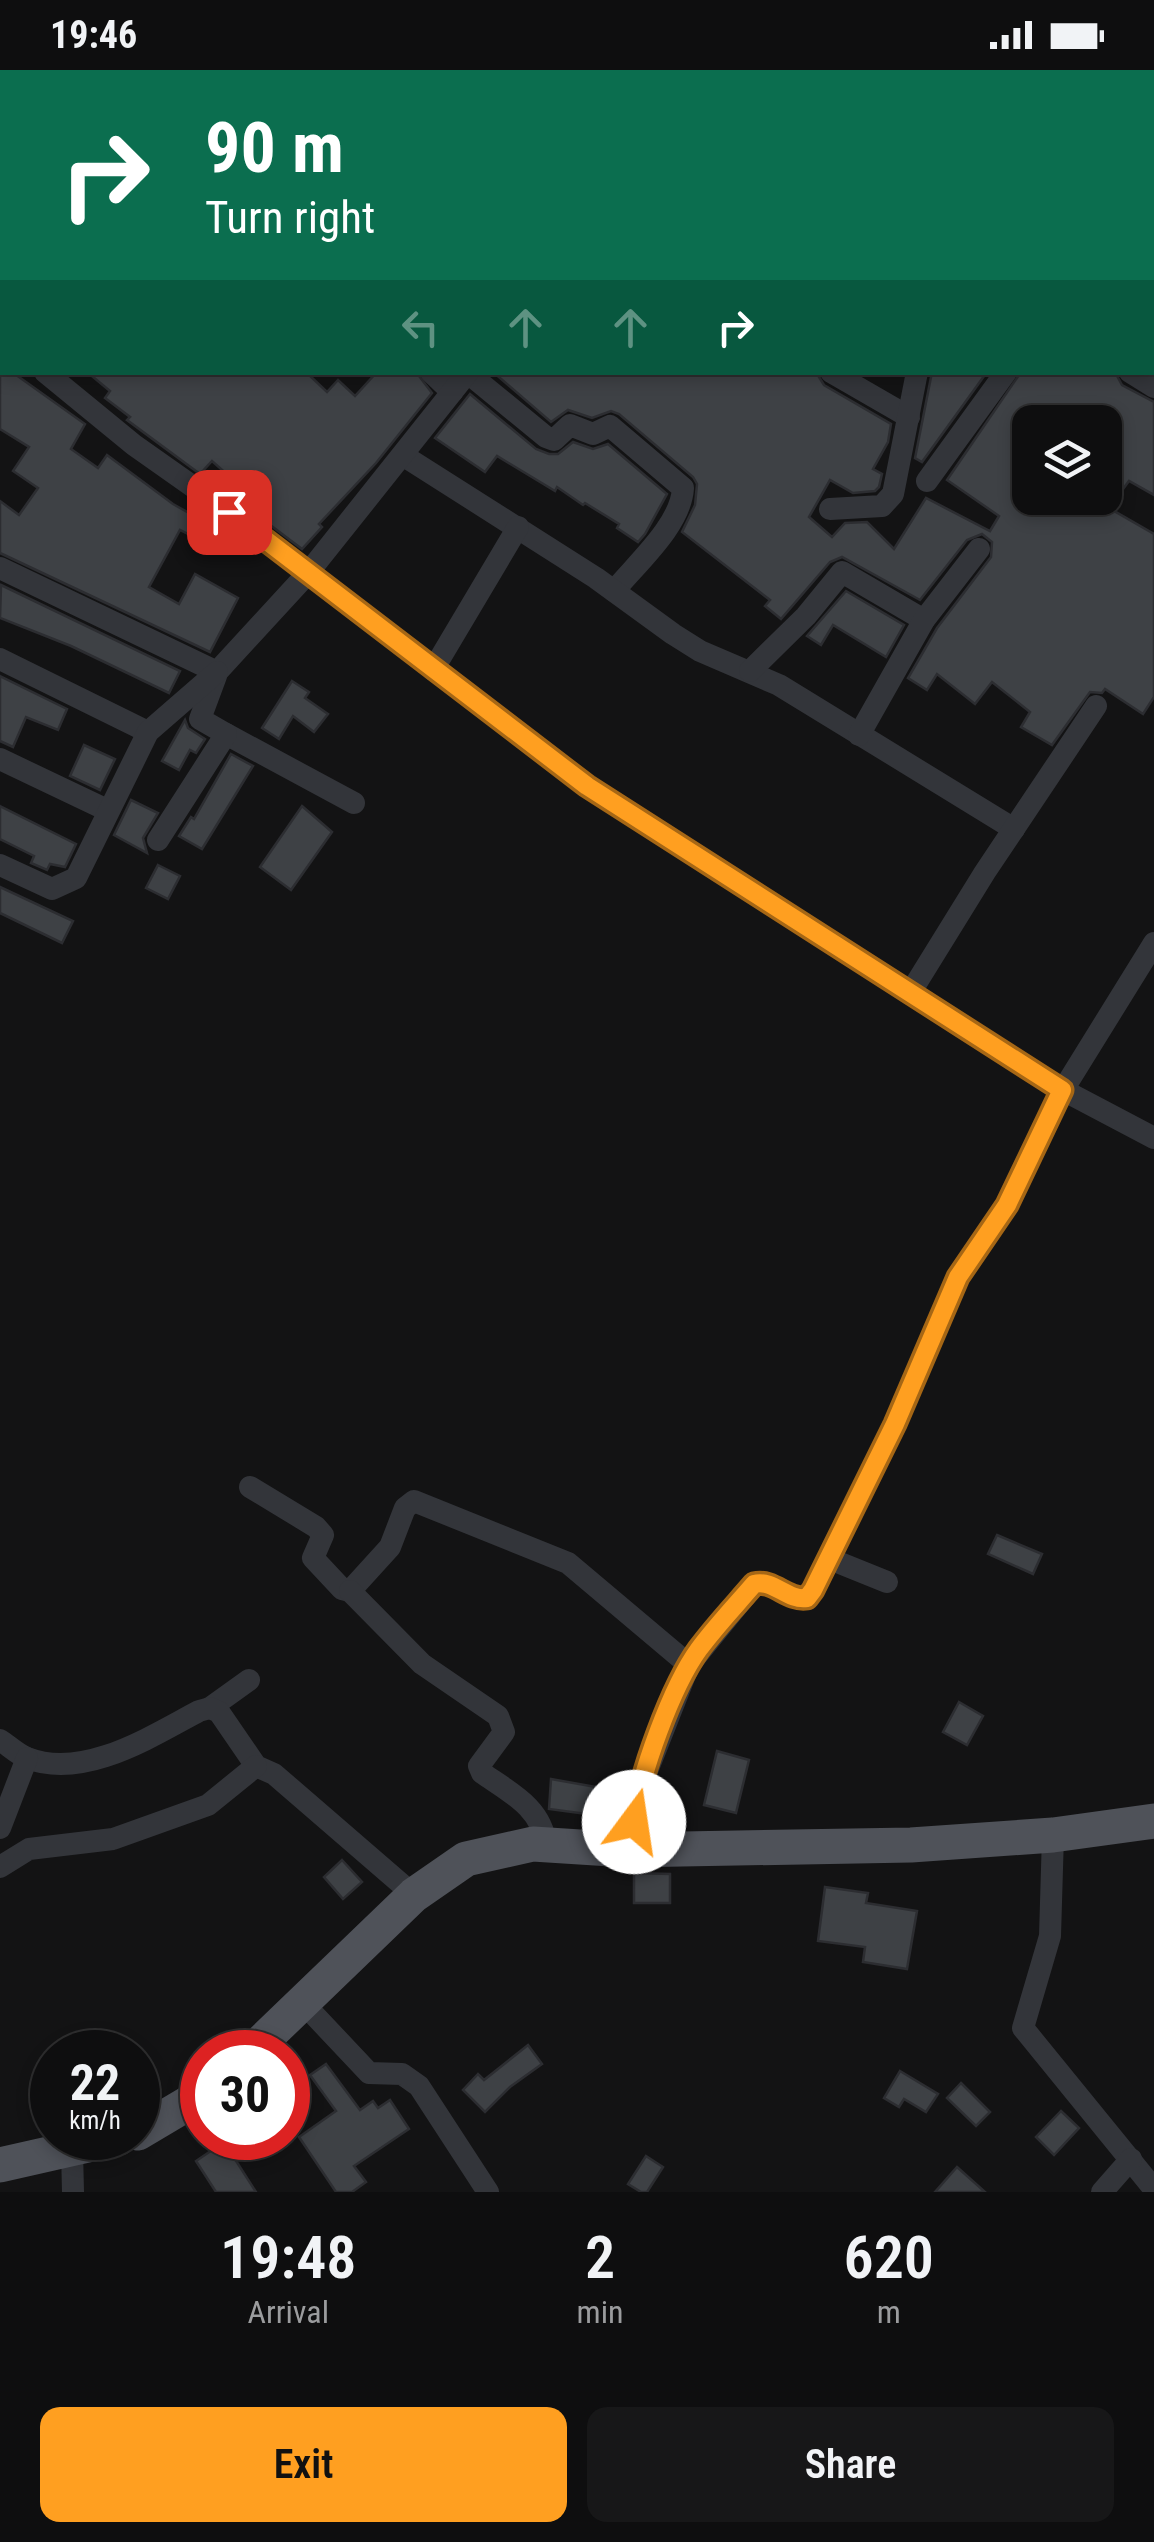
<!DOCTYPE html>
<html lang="en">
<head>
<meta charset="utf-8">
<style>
  :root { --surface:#0e0e0f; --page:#171718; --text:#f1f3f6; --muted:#9b9c9e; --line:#2e2e2f; --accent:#ff9f20 }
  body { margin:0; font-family:"Roboto Condensed",sans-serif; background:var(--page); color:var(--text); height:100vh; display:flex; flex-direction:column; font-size:38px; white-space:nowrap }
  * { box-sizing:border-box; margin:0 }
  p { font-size:32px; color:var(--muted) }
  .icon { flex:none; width:55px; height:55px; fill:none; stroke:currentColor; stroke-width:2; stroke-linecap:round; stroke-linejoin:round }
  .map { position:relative; height:2122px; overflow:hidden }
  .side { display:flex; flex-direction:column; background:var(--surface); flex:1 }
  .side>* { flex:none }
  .guide { position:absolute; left:0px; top:0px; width:1155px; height:305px; box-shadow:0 5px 15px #0003,0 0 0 2px var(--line); background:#0b6e4f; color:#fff; overflow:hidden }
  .controls { position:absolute; left:1012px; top:335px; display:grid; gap:20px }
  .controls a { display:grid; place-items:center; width:110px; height:110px; border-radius:20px; background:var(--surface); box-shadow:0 5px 15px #0003,0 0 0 2px var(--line); font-size:50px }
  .speed { position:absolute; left:30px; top:1960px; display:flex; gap:20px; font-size:50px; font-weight:700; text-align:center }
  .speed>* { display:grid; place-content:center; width:130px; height:130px; border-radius:50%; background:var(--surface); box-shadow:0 5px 15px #0003,0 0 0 2px var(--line); line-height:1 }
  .speed small { font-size:25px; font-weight:400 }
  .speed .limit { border:15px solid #d22; background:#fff; color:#111 }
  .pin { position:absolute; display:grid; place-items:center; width:85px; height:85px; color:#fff; margin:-42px; border-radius:20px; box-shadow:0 5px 15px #0006 }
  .me { position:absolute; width:110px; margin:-55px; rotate:14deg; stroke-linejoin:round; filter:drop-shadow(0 0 8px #0008) }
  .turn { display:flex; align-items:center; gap:35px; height:210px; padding:0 40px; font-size:45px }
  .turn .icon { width:130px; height:130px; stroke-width:2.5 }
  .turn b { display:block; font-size:70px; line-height:85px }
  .lanes { display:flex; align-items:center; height:95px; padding:0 40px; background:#0003; justify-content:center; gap:50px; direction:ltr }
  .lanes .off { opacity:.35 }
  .eta { display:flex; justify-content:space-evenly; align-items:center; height:170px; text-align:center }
  .eta b { font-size:60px; font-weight:600; line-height:70px }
  .button { display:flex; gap:20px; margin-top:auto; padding:20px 40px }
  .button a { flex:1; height:115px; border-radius:20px; background:var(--accent); color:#111; font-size:40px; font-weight:600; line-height:115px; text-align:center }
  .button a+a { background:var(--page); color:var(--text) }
  .status { display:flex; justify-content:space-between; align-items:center; height:70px; padding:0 50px; background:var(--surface); direction:ltr }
  .status svg { height:28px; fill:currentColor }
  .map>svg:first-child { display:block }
  .building { fill:#3e4145; stroke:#2c2d31; stroke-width:2.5; fill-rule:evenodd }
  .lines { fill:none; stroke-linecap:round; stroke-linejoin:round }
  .street { stroke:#33353a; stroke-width:22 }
  .secondary { stroke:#41444a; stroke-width:30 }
  .primary { stroke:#4f5259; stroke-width:35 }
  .route-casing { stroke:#a66715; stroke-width:25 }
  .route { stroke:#ff9f20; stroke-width:18 }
</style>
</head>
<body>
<div class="status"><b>19:46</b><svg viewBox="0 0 49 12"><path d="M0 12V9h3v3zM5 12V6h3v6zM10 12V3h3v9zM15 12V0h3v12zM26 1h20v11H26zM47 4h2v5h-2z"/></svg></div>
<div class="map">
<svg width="1154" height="2122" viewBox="0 0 1154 2122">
  <rect width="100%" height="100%" fill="#131314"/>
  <g class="building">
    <polygon points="0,302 12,302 85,354 71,379 98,398 107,385 173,434 205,452 196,468 180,460 149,517 179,534 195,504 238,528 210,582 0,483 0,431 19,445 38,418 13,401 29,377 0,359"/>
    <polygon points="87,302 306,302 327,322 338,310 355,326 377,302 416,302 432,323 376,393 319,454 322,457 302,479 229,424 238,414 212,391 200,404 127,350 130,347 105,328 110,321"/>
    <path d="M493 302H816L824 315 891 354 888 372 873 399 882 404 879 417 875 421 853 423 830 410 809 447 832 467 845 453 867 452 894 479 926 428 990 461 999 446 947 410 1021 302H1115L1122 315 1154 332V425L1129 411 1109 438 1154 464V627L1143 644 1105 619 1102 623 1090 622 1052 675 1021 657 1030 642 992 612 975 634 937 604 927 620 908 608 937 558 991 487 992 472 982 464 967 470 920 530 842 487 830 492 781 549 765 536 770 530 682 462 695 435 697 414 693 407 619 344 611 341 592 348 568 340 551 352ZM1030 352H1105V428H1030Z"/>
    <polygon points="932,302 987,302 922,392 915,388"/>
    <polygon points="470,324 536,379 549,384 558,384 573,372 593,379 608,374 667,424 645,464 638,472 617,458 619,454 585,433 583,435 557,417 555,421 497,386 485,402 435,368"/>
    <polygon points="1,515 180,601 169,623 71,576 0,548"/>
    <polygon points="846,521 904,555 886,587 833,555 821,575 807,566"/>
    <polygon points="0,606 67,639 58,660 26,647 13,677 0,671"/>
    <polygon points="292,611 309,622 305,628 328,644 314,662 293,646 279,669 262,658"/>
    <polygon points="185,650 188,658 205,669 196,683 190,680 179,700 162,691"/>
    <polygon points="84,675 115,689 100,720 70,706"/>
    <polygon points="231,684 253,696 202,779 179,766 191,747 194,749"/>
    <polygon points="131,730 158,743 143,768 147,783 114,765"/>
    <polygon points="0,736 76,774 65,797 50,794 47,800 31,793 34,786 0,769"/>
    <polygon points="302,736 332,762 291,820 260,797"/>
    <polygon points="158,795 180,806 168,829 146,818"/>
    <polygon points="0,817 73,851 62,873 0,843"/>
    <polygon points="997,1465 1042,1484 1033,1504 988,1484"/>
    <polygon points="959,1632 983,1646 967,1675 943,1662"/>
    <polygon points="717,1681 749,1690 736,1743 704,1735"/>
    <polygon points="551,1709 596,1717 595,1722 621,1726 617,1748 549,1739"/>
    <polygon points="342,1790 362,1812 343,1829 324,1807"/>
    <polygon points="634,1803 670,1804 670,1833 634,1833"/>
    <polygon points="825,1817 868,1823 866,1833 917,1841 907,1899 863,1892 865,1877 818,1871"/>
    <polygon points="528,1975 542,1994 510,2017 485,2042 463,2020 478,2004 484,2010"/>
    <polygon points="326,1994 360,2040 373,2031 378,2038 390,2030 409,2059 354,2096 366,2112 352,2122 336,2122 299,2067 336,2041 310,2005"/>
    <polygon points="900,2001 938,2024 926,2042 904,2029 899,2037 884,2028"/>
    <polygon points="961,2013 990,2042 976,2056 947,2028"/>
    <polygon points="1061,2041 1079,2058 1054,2085 1036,2067"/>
    <polygon points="224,2072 256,2122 216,2122 196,2091"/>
    <polygon points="646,2086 663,2097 647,2122 641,2122 628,2114"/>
    <polygon points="957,2097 985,2122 935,2122"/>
  </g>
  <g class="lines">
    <g class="street">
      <polyline points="257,0 260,2"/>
      <polyline points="527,0 529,2"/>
      <polyline points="72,2 73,0"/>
      <polyline points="191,2 194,0"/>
      <polyline points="723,2 725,0"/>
      <polyline points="0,14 2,15"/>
      <polyline points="0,117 2,113"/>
      <polyline points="0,270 2,271"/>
      <polyline points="45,302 134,375 229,442 587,716 1063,1020 1154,1068"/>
      <polyline points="431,302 452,322"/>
      <polyline points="831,302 909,347"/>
      <polyline points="1130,302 1154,317"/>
      <path d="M468 303 546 367 554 370 570 355 593 364 610 356 683 418C681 455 637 493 614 521"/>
      <polyline points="404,386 596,508 673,564 700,581 779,615 1014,759"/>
      <polyline points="927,411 1006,302"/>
      <polyline points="830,439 882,436 893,424 917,302"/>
      <polyline points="0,498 217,602 308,503 468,302"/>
      <polyline points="0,589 148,662"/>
      <polyline points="433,600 518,457"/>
      <polyline points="750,601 806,546 842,502 924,550"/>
      <polyline points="226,664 354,733"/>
      <polyline points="859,665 924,550 979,479"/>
      <polyline points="0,689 107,740"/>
      <polyline points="158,770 226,664 200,649 216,606"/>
      <polyline points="0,795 52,819 76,808 148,662 217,602"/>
      <polyline points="912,920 985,802 1096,636"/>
      <polyline points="250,1417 316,1457 323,1465 313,1488 342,1519 350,1521 390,1477 405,1438 414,1431 568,1493 689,1595"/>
      <polyline points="830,1489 887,1512"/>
      <path d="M350 1521 422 1594 498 1646 504 1662 479 1696 482 1703C511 1723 542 1738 546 1775"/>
      <polyline points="210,1638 249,1610"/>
      <path d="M0 1670C8 1675 17 1684 27 1688 84 1710 150 1667 199 1641L210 1638 219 1642 256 1696 274 1704 414 1825"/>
      <polyline points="0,1758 27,1688"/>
      <polyline points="1053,1765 1050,1866 1023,1958 1154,2119"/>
      <path d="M627 1780 636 1729 689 1595 755 1514C774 1509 787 1531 807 1528L813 1520 895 1354 959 1207 1007 1135 1063 1020 1154 873"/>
      <polyline points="0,1797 29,1779 113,1769 208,1735 256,1696"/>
      <polyline points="303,1933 369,2003 402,2004 419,2016 488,2122"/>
      <polyline points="72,2080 73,2122"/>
      <polyline points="1102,2122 1131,2089"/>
    </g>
    <polyline class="secondary" points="1145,0 1149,2"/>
    <g class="primary">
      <polyline points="251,1982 414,1825 466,1789 533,1774 627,1780 911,1775 1053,1765 1154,1751"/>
      <polyline points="138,2063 202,2025"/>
      <polyline points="0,2095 119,2068"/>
    </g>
  </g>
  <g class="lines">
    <defs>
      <path id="route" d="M229 442 587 716 1062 1020 1007 1135 958 1207 895 1354 813 1520 807 1528C787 1531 774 1509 754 1514 736 1535 716 1556 699 1579 672 1616 639 1706 634 1752"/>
    </defs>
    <use href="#route" class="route-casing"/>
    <use href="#route" class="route"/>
  </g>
</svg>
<div class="controls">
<a><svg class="icon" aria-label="layers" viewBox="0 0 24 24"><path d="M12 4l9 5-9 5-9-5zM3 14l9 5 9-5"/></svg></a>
</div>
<div class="speed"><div>22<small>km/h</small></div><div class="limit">30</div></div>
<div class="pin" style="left:229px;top:442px;background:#d93025"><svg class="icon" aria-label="arrive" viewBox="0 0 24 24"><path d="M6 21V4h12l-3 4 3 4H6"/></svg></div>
<svg class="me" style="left:634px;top:1752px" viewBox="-20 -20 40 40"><circle r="19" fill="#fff"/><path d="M0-13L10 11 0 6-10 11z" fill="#ff9f20"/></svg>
<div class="guide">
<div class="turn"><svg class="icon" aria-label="right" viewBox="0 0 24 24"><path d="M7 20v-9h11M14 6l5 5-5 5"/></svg><div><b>90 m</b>Turn right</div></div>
<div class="lanes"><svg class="icon off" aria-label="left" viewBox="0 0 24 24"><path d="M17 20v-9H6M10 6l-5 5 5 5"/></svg><svg class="icon off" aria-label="ahead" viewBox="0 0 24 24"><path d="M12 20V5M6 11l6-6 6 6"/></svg><svg class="icon off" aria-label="ahead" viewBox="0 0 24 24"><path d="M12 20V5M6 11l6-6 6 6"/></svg><svg class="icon" aria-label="right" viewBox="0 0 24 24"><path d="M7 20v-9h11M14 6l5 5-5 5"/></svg></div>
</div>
</div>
<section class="side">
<div class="eta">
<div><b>19:48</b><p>Arrival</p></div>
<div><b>2</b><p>min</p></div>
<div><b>620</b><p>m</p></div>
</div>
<div class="button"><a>Exit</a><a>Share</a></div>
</section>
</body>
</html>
